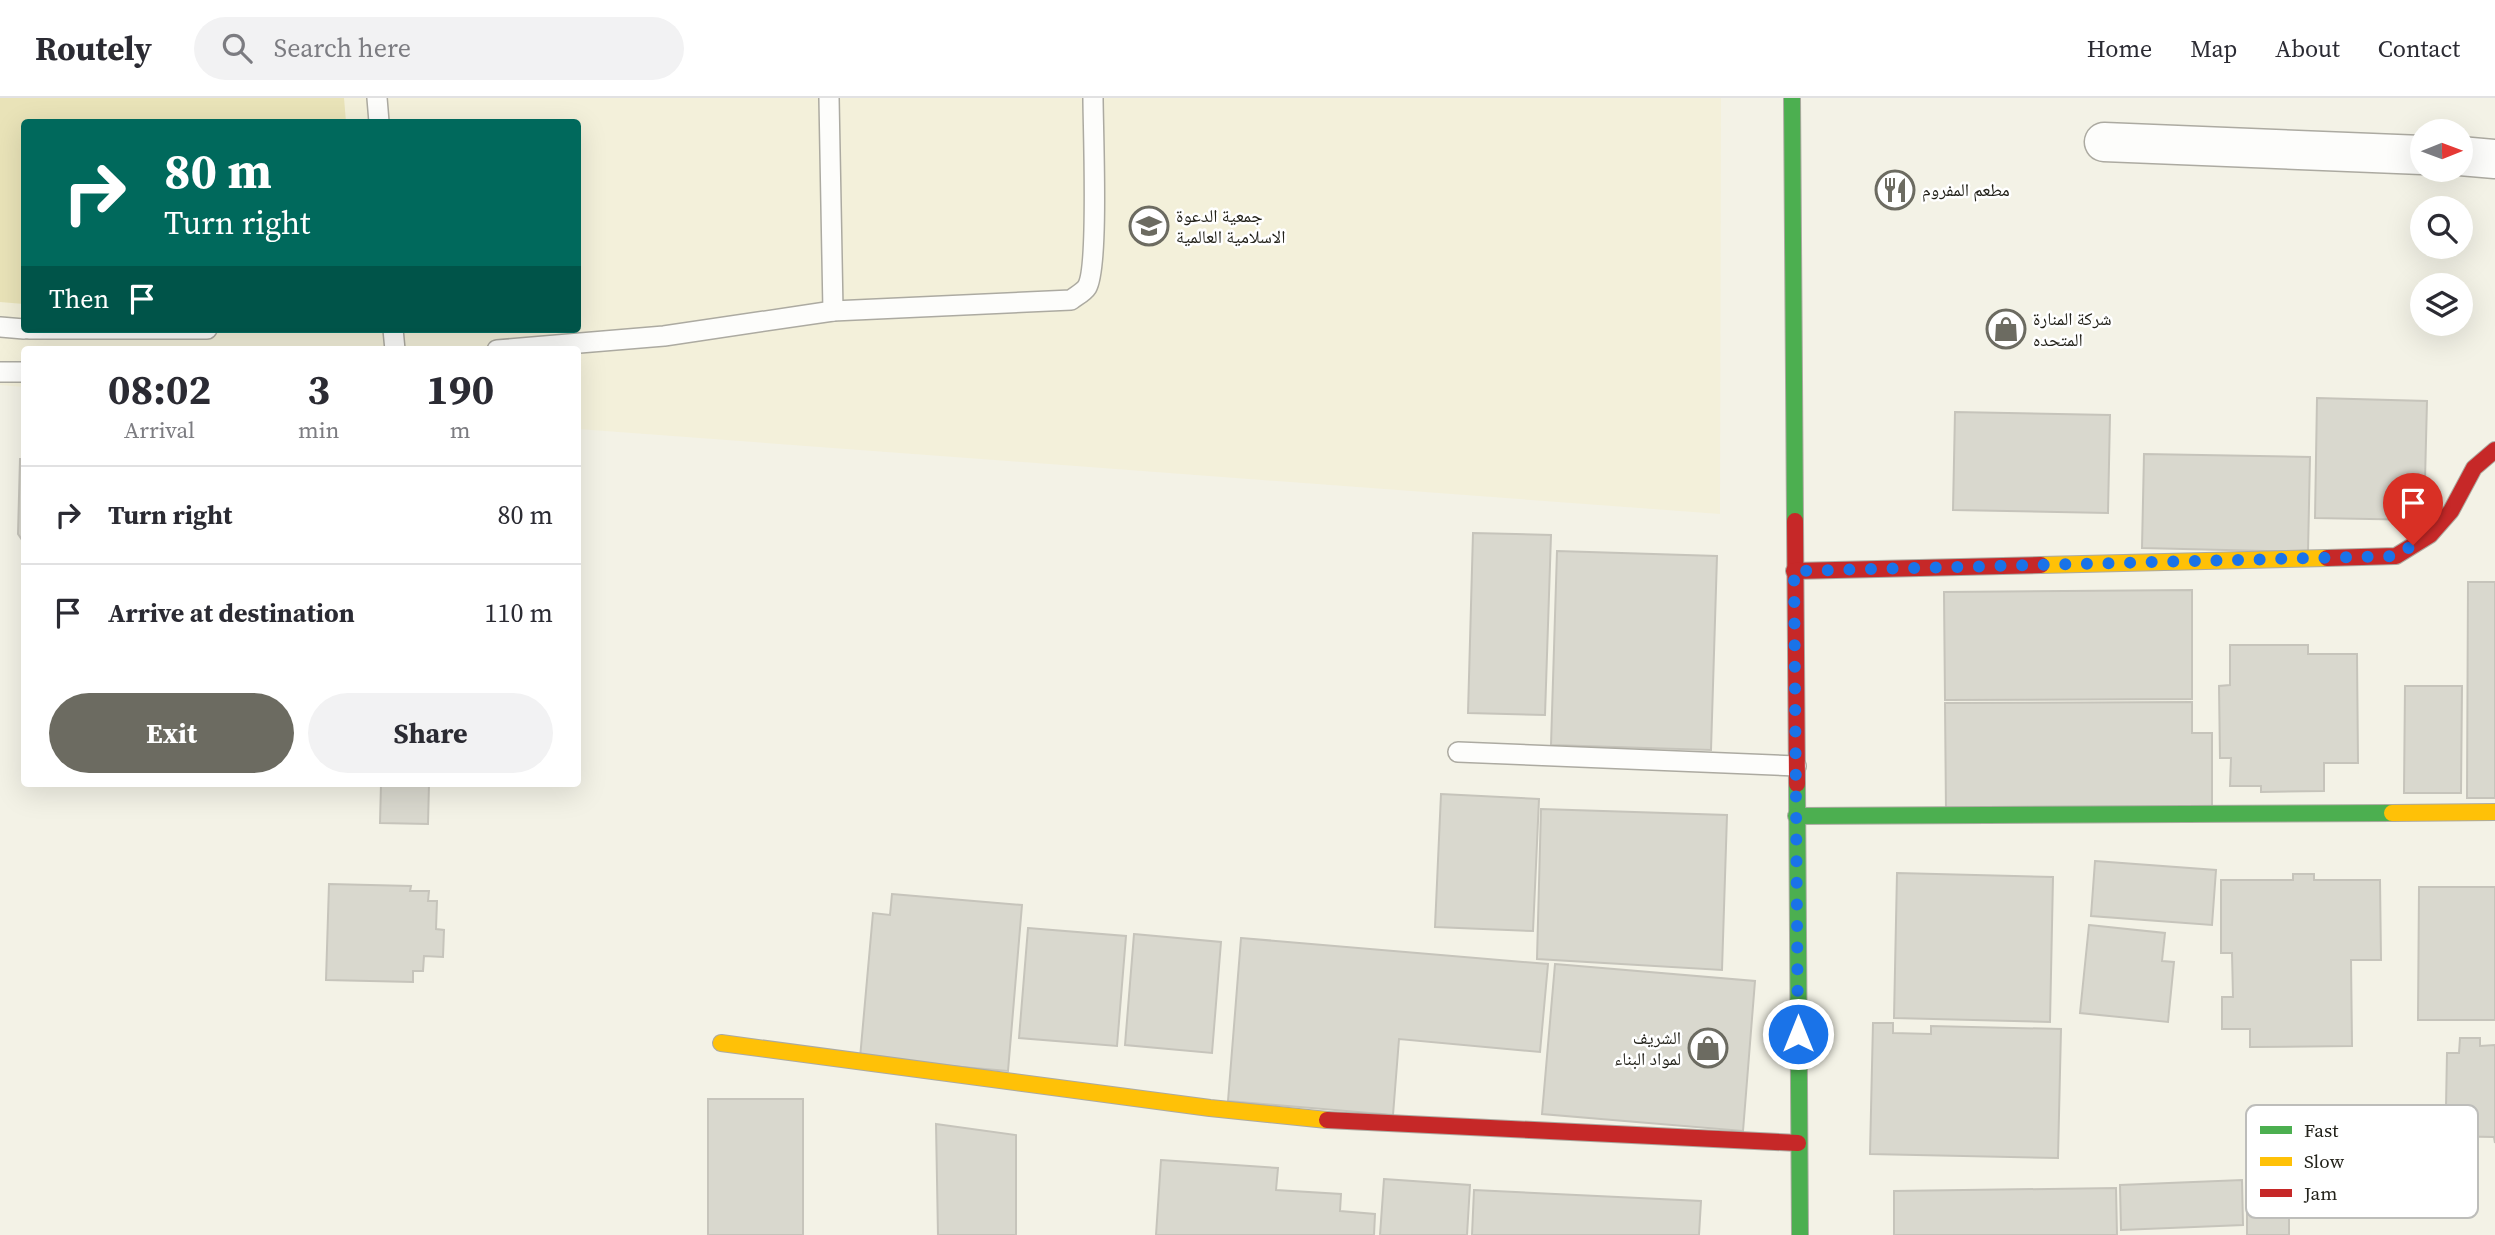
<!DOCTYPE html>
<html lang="en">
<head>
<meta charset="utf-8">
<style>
  :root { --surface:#fff; --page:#f2f2f3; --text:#2b2b33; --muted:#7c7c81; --line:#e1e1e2; --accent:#6c6b61 }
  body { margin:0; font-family:"Source Serif 4","Noto Naskh Arabic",serif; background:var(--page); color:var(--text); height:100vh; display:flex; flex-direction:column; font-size:26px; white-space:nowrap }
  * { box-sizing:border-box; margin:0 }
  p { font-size:23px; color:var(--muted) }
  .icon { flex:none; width:38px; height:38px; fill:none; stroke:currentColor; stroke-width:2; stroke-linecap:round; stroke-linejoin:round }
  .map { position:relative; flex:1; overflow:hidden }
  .side { position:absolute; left:21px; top:248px; width:560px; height:441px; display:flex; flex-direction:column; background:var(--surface); border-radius:7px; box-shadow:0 7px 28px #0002 }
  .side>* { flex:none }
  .banner { position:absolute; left:21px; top:21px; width:560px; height:214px; border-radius:7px; box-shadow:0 7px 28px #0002; background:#00695c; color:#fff; overflow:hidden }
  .needle { width:46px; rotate:89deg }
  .tools { position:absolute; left:2410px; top:21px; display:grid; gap:14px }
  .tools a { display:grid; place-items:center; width:63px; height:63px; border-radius:50%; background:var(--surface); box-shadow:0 7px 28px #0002; font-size:35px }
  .pin { position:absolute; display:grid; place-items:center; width:60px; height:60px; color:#fff; margin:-72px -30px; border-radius:50% 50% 50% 0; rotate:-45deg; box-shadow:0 0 7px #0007 }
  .pin .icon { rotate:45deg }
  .me { position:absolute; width:77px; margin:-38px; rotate:0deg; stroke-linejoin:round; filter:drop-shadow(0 0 5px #0008) }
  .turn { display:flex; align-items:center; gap:24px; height:147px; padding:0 28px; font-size:32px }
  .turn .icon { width:91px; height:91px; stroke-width:2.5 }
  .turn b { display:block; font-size:49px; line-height:60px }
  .then { display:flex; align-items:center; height:66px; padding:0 28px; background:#0003; gap:14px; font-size:26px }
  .eta { display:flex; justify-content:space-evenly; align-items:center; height:119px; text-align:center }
  .eta b { font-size:42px; font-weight:700; line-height:49px }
  .primary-button { display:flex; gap:14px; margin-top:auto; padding:14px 28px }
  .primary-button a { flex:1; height:80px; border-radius:42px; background:var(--accent); color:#fff; font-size:28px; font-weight:700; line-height:80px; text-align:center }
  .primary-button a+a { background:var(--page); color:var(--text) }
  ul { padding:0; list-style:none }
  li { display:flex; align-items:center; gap:21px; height:98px; padding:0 28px; border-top:2px solid var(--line) }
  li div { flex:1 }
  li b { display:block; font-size:26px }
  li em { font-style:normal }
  header { display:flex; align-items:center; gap:42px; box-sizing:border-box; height:98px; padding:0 35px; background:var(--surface); border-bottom:2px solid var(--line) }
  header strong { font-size:33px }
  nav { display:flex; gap:38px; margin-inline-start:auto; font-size:24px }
  .search { width:490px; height:63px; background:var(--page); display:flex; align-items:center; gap:18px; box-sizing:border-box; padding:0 24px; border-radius:38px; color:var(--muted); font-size:26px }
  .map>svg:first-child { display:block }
  .built { fill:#f3f0da; fill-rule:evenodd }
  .green { fill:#e9e3b8 }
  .building { fill:#d9d8ce; stroke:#c6c4bb; stroke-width:2 }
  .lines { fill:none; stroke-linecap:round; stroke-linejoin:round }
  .lane-casing { stroke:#acaaa1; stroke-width:22 }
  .street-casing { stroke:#acaaa1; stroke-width:41 }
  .fast-casing { stroke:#acaaa1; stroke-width:18 }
  .slow-casing { stroke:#acaaa1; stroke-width:18 }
  .jam-casing { stroke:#acaaa1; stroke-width:18 }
  .lane { stroke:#fdfdfb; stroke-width:19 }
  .street { stroke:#fdfdfb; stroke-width:38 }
  .fast { stroke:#4caf50; stroke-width:16 }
  .slow { stroke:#ffc107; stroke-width:16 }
  .jam { stroke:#c62828; stroke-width:16 }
  .route { stroke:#1a73e8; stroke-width:12; stroke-dasharray:0 21.6 }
  .labels { text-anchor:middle; stroke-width:5; stroke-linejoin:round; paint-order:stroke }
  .poi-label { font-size:18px; fill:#23221a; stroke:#fff; text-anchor:start }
  .key { fill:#fff; stroke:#bdbdba; stroke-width:2 }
  .key-label { font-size:19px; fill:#23221a }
</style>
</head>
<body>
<header>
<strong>Routely</strong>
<div class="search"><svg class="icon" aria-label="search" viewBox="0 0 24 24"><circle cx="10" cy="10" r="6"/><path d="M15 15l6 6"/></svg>Search here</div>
<nav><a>Home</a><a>Map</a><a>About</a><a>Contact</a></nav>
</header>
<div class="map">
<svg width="2495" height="1137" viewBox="0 0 2495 1137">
  <rect width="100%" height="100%" fill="#f3f2e6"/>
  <path class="built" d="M0 0H1721L1720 416 578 331V252H24V289L0 287ZM24 24H578V231H24Z"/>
  <polygon class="green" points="0,0 344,0 346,24 24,24 24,206 0,204"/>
  <g class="building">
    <polygon points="2317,300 2427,303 2424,422 2315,420"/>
    <polygon points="1955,314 2110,317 2108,415 1953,412"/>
    <polygon points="2144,356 2310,359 2308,454 2142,450"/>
    <polygon points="20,361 24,361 24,445 18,436"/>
    <polygon points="1473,435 1551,437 1545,617 1468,615"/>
    <polygon points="1557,453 1717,458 1711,652 1551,647"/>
    <polygon points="2468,484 2495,484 2495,700 2467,700"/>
    <polygon points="2192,492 2192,601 1945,602 1944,494"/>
    <polygon points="2230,547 2308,547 2308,556 2357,556 2358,665 2324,665 2324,693 2261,694 2261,688 2230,688 2231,660 2220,660 2219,588 2230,587"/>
    <polygon points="2405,588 2462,588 2461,695 2404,695"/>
    <polygon points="2192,604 2192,635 2212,635 2212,711 1946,713 1945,605"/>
    <polygon points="381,686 429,686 428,726 380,725"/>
    <polygon points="1441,696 1539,701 1533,833 1435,829"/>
    <polygon points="1541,711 1727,717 1722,872 1537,861"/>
    <polygon points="2095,763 2216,772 2212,827 2091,818"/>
    <polygon points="1897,775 2053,779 2050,924 1894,920"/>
    <polygon points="2293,776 2314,776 2314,782 2380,782 2381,862 2351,862 2352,948 2250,949 2250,931 2222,931 2222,899 2233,899 2232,855 2221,855 2221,782 2293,782"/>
    <polygon points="329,786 411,788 410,793 429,793 428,803 437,803 436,831 444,832 443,859 424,858 423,873 413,873 413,884 326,882"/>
    <polygon points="2419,789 2495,789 2495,922 2418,922"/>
    <polygon points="892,796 1022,807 1008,973 860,960 873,815 890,817"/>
    <polygon points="2089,827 2165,835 2162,863 2174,864 2168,924 2080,915"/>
    <polygon points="1028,830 1126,838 1117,948 1019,940"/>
    <polygon points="1134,836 1221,844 1212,955 1125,947"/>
    <polygon points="1241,840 1548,866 1540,954 1399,941 1393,1017 1228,1003"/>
    <polygon points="1555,866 1755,883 1743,1033 1542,1016"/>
    <polygon points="1873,925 1893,925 1893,935 1931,936 1931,928 2061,931 2058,1060 1870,1056"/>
    <polygon points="2460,940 2480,940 2480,948 2495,947 2495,1045 2494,1039 2437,1038 2437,1009 2446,1009 2447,955 2459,955"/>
    <rect x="708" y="1001" width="95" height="136"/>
    <polygon points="936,1026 1016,1037 1016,1137 938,1137"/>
    <polygon points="1161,1062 1278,1070 1276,1092 1341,1096 1340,1113 1375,1116 1374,1137 1156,1137"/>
    <rect x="2247" y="1079" width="42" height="58"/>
    <polygon points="1384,1081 1470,1087 1467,1137 1380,1137"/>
    <polygon points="2242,1082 2243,1127 2121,1132 2120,1087"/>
    <polygon points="2116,1090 2117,1137 1894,1137 1894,1093"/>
    <polygon points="1474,1092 1701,1103 1699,1137 1472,1137"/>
  </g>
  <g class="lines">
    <defs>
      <g id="lane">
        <polyline points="377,0 379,24"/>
        <path d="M833 213 1071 202C1076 198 1084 194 1087 189 1099 169 1093 31 1093 0"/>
        <polyline points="0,229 24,231"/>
        <polyline points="29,231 207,231"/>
        <polyline points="393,231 395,252"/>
        <polyline points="497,252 664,238 833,213 829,0"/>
        <polyline points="0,274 24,274"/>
        <polyline points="1458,654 1796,668"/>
      </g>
      <g id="street">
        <polyline points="2104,44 2422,57"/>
        <polyline points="2460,58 2495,61"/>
      </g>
      <g id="fast">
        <polyline points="1792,0 1795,423"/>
        <polyline points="1797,686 1800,1137"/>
        <polyline points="1796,718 2392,715"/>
      </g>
      <g id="slow">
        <polyline points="2041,467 2327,460"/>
        <polyline points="2392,715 2495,714"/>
        <polyline points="721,945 1210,1010 1327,1022"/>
      </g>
      <g id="jam">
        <polyline points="1795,423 1797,686"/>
        <polyline points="2327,460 2396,458 2430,437 2451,413 2474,370 2495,352"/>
        <polyline points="1794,473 2041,467"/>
        <polyline points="1327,1022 1798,1045"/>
      </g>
    </defs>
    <use href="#lane" class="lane-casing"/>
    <use href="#street" class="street-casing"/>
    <use href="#fast" class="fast-casing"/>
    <use href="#slow" class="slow-casing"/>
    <use href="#jam" class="jam-casing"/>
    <use href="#lane" class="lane"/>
    <use href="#street" class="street"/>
    <use href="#fast" class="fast"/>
    <use href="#slow" class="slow"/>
    <use href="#jam" class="jam"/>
  </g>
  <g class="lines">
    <polyline class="route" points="1798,936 1794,473 2396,458 2413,447"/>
  </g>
  <defs>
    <symbol id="restaurant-ring" viewBox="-11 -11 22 22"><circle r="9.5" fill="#fff" stroke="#6c6b61" stroke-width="1.5"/><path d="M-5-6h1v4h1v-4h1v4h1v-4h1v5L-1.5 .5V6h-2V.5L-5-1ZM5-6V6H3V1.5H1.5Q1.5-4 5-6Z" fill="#6c6b61"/></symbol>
    <symbol id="university-ring" viewBox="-11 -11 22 22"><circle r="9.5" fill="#fff" stroke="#6c6b61" stroke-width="1.5"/><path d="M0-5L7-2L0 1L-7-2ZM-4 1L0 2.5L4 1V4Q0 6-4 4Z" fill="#6c6b61"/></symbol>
    <symbol id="shop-ring" viewBox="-11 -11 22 22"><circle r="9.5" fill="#fff" stroke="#6c6b61" stroke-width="1.5"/><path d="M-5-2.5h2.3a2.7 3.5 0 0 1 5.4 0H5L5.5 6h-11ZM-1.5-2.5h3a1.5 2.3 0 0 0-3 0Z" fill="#6c6b61"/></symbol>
  </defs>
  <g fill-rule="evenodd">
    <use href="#restaurant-ring" x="1873" y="70" width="44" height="44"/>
    <use href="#university-ring" x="1127" y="106" width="44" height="44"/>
    <use href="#shop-ring" x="1984" y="209" width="44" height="44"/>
    <use href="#shop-ring" x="1686" y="928" width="44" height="44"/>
  </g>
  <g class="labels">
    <g class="poi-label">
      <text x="1922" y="98">مطعم المفروم</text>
      <text x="1176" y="124">جمعية الدعوة<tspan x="1176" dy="21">الاسلامية العالمية</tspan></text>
      <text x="2033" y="227">شركة المنارة<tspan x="2033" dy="21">المتحده</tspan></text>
      <text x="1681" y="946" text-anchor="end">الشريف<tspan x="1681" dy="21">لمواد البناء</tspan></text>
    </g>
  </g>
  <rect x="2246" y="1007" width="232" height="113" rx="10" class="key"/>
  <rect x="2260" y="1028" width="32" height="8" fill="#4caf50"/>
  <rect x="2260" y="1059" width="32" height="9" fill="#ffc107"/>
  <rect x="2260" y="1091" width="32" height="8" fill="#c62828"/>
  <g class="key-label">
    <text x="2304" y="1039">Fast</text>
    <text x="2304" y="1070">Slow</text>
    <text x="2304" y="1102">Jam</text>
  </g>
</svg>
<div class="tools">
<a><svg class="needle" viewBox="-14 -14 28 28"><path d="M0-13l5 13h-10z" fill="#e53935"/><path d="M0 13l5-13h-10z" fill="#7c7c81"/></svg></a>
<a><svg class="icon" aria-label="search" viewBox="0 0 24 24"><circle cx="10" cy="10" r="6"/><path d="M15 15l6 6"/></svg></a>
<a><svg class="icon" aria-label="layers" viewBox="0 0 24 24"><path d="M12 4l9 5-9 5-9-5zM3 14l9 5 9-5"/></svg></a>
</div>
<div class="pin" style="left:2413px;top:447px;background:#d93025"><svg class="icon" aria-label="arrive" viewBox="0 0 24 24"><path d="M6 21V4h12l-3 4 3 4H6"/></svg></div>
<svg class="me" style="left:1798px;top:936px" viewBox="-20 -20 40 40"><circle r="17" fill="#1a73e8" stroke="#fff" stroke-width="3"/><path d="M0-11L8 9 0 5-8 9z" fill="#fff"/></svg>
<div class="banner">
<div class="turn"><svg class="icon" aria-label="right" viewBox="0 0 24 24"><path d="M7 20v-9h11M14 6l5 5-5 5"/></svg><div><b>80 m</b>Turn right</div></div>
<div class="then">Then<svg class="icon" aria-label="arrive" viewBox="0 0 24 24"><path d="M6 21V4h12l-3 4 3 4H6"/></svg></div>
</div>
<section class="side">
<div class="eta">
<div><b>08:02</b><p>Arrival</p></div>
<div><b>3</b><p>min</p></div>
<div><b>190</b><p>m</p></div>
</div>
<ul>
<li><svg class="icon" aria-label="right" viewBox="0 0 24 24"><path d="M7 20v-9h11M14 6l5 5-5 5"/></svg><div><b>Turn right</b></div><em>80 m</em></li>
<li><svg class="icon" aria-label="arrive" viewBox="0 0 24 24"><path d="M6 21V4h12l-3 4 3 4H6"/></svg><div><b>Arrive at destination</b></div><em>110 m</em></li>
</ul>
<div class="primary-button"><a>Exit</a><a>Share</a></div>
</section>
</div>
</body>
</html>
